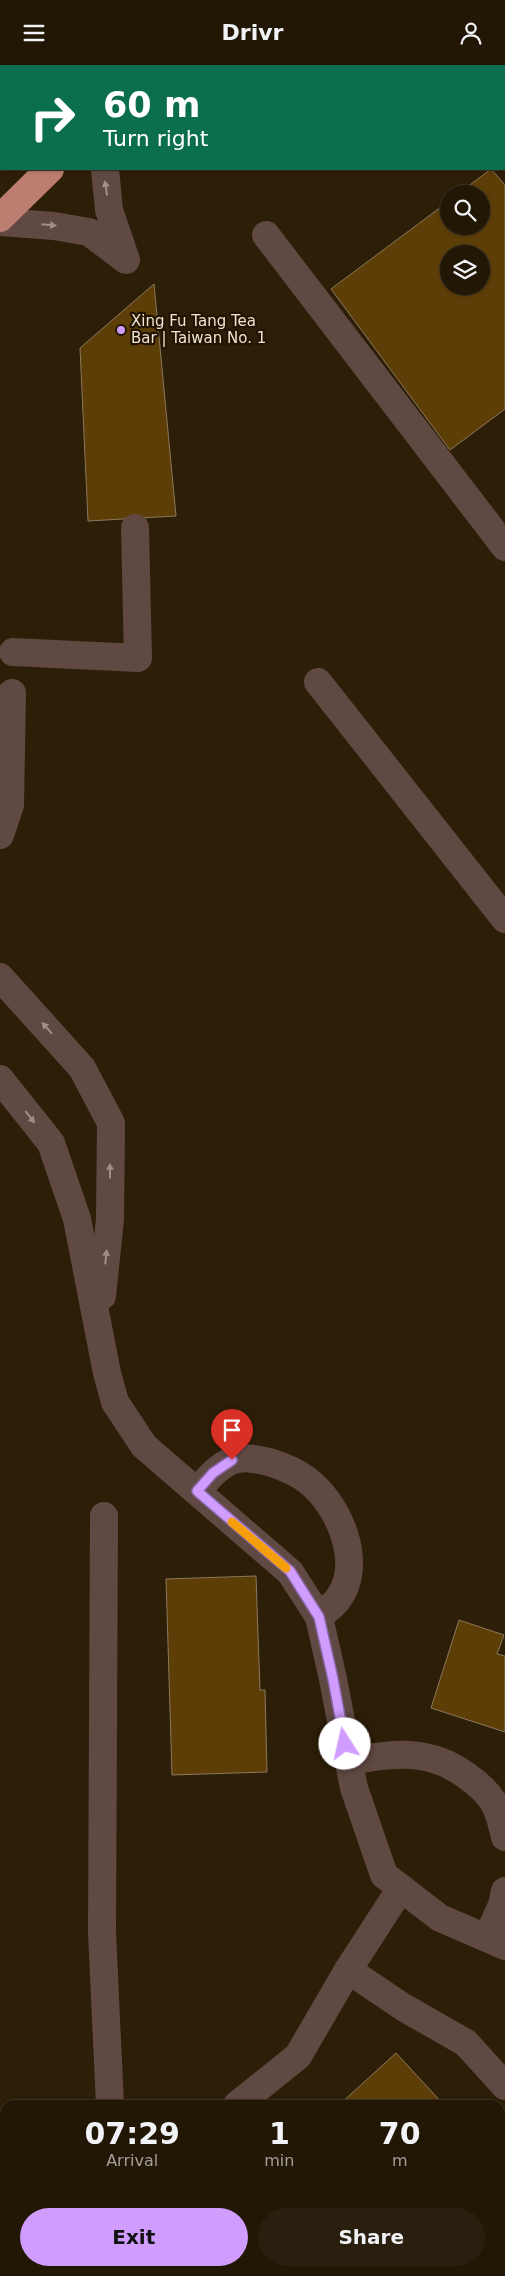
<!DOCTYPE html>
<html lang="en">
<head>
<meta charset="utf-8">
<style>
  :root { --surface:#221605; --page:#2a1f0f; --text:#f1f3f6; --muted:#a29f9a; --line:#3f3527; --accent:#d09dff }
  body { margin:0; font-family:"DejaVu Sans",sans-serif; background:var(--page); color:var(--text); height:100vh; display:flex; flex-direction:column; font-size:19px; white-space:nowrap }
  * { box-sizing:border-box; margin:0 }
  p { font-size:16px; color:var(--muted) }
  .icon { flex:none; width:28px; height:28px; fill:none; stroke:currentColor; stroke-width:2; stroke-linecap:round; stroke-linejoin:round }
  .map { position:relative; flex:1; overflow:hidden }
  .details { position:absolute; left:0px; top:2035px; width:505px; height:176px; display:flex; flex-direction:column; background:var(--surface); border-radius:15px 15px 0 0; box-shadow:0 1px 4px #0004,0 0 0 1px var(--line) }
  .details>* { flex:none }
  .hud { position:absolute; left:0px; top:0px; width:505px; height:105px; box-shadow:0 1px 4px #0004,0 0 0 1px var(--line); background:#0b6e4f; color:#fff; overflow:hidden }
  .controls { position:absolute; left:440px; top:120px; display:grid; gap:10px }
  .controls a { display:grid; place-items:center; width:50px; height:50px; border-radius:50%; background:var(--surface); box-shadow:0 1px 4px #0004,0 0 0 1px var(--line); font-size:25px }
  .pin { position:absolute; display:grid; place-items:center; width:42px; height:42px; color:#fff; margin:-51px -21px; border-radius:50% 50% 50% 0; rotate:-45deg; box-shadow:0 0 5px #0007 }
  .pin .icon { rotate:45deg }
  .me { position:absolute; width:55px; margin:-28px; rotate:350deg; stroke-linejoin:round; filter:drop-shadow(0 0 4px #0008) }
  .turn { display:flex; align-items:center; gap:18px; height:105px; padding:0 20px; font-size:22px }
  .turn .icon { width:65px; height:65px; stroke-width:2.5 }
  .turn b { display:block; font-size:35px; line-height:42px }
  .eta { display:flex; justify-content:space-evenly; align-items:center; height:85px; text-align:center }
  .eta b { font-size:30px; font-weight:700; line-height:35px }
  .primary-button { display:flex; gap:10px; margin-top:auto; padding:10px 20px }
  .primary-button a { flex:1; height:58px; border-radius:30px; background:var(--accent); color:#111; font-size:20px; font-weight:700; line-height:58px; text-align:center }
  .primary-button a+a { background:var(--page); color:var(--text) }
  header { display:flex; justify-content:space-between; align-items:center; height:65px; padding:0 20px; background:var(--surface); font-size:22px; font-weight:700 }
  .map>svg:first-child { display:block }
  .building { fill:#5e3e07; stroke:#8b785f; fill-rule:evenodd }
  .lines { fill:none; stroke-linecap:round; stroke-linejoin:round }
  .minor { stroke:#614943; stroke-width:28 }
  .highway { stroke:#bb7e70; stroke-width:28 }
  .oneway { fill:#a08f85 }
  .route-casing { stroke:#8766a6; stroke-width:12 }
  .route { stroke:#d09dff; stroke-width:9 }
  .slow { stroke:#f59e0b; stroke-width:9 }
  .poi-dot { fill:#d09dff; stroke:#231400; stroke-width:2 }
  .labels { text-anchor:middle; stroke-width:4.5; stroke-linejoin:round; paint-order:stroke }
  .poi-label { font-size:15px; fill:#eee4d6; stroke:#231400; text-anchor:start }
</style>
</head>
<body>
<header><svg class="icon" aria-label="menu" viewBox="0 0 24 24"><path d="M4 6h16M4 12h16M4 18h16"/></svg>Drivr<svg class="icon" aria-label="person" viewBox="0 0 24 24"><circle cx="12" cy="8" r="4"/><path d="M4 21q1-7 8-7t8 7"/></svg></header>
<div class="map">
<svg width="505" height="2211" viewBox="0 0 505 2211">
  <rect width="100%" height="100%" fill="#2d1e07"/>
  <g class="building">
    <path d="M491 104 505 120V344L450 385 331 224 449 136V161H481V129H458ZM449 189H481V221H449Z"/>
    <polygon points="154,219 176,451 88,456 80,283"/>
    <polygon points="256,1511 260,1625 265,1625 267,1707 172,1710 166,1514"/>
    <polygon points="459,1555 504,1570 497,1589 505,1591 505,1667 431,1643"/>
    <polygon points="396,1988 444,2040 339,2040"/>
    <polygon points="500,2101 505,2107 505,2202 495,2211 442,2211 438,2206 500,2206"/>
    <polygon points="116,2206 226,2206 227,2211 117,2211"/>
  </g>
  <g class="lines">
    <g class="minor">
      <polyline points="0,157 54,161 89,167 126,195 109,145 105,104"/>
      <polyline points="266,170 505,482"/>
      <polyline points="13,587 138,593 135,463"/>
      <polyline points="318,617 505,854"/>
      <polyline points="0,770 10,740 12,628"/>
      <polyline points="0,912 82,1003 111,1058 110,1154 102,1231"/>
      <polyline points="0,1014 51,1078 77,1154 107,1308 115,1337 144,1381 290,1507 319,1552 333,1614 354,1723 384,1810 440,1853 505,1881"/>
      <path d="M197 1426C207 1415 217 1402 231 1396 243 1391 256 1394 269 1397 282 1401 295 1406 307 1415 338 1438 365 1498 338 1534 333 1541 325 1546 319 1552"/>
      <polyline points="104,1451 102,1867 110,2040"/>
      <path d="M348 1696C393 1689 428 1682 467 1711 477 1718 488 1728 494 1738 500 1748 502 1761 505 1772"/>
      <polyline points="487,1873 502,1840 505,1826"/>
      <polyline points="348,1905 403,1942 466,1978 505,2021"/>
      <polyline points="237,2040 298,1991 348,1905 401,1823"/>
      <polyline points="52,2206 52,2211"/>
    </g>
    <g class="highway">
      <polyline points="37,1 38,0"/>
      <polyline points="153,1 154,0"/>
      <polyline points="0,37 1,35"/>
      <polyline points="0,153 50,104"/>
    </g>
  </g>
  <defs><path id="oneway-solid" d="M-6-.8H1V-3.2L6.5 0L1 3.2V.8H-6Z" transform="scale(1.25)"/></defs>
  <g class="oneway">
    <use href="#oneway-solid" transform="translate(106 123) rotate(-98)"/>
    <use href="#oneway-solid" transform="translate(49 160) rotate(5)"/>
    <use href="#oneway-solid" transform="translate(47 963) rotate(-132)"/>
    <use href="#oneway-solid" transform="translate(30 1052) rotate(52)"/>
    <use href="#oneway-solid" transform="translate(110 1106) rotate(-90)"/>
    <use href="#oneway-solid" transform="translate(106 1192) rotate(-84)"/>
  </g>
  <g class="lines">
    <defs>
      <polyline id="route" points="232,1395 213,1408 197,1426 290,1506 319,1552 333,1614 345,1679"/>
    </defs>
    <use href="#route" class="route-casing"/>
    <use href="#route" class="route"/>
    <polyline class="slow" points="232,1457 286,1503"/>
  </g>
  <circle class="poi-dot" cx="121" cy="265" r="5"/>
  <g class="labels">
    <g class="poi-label">
      <text x="131" y="261">Xing Fu Tang Tea<tspan x="131" dy="17">Bar | Taiwan No. 1</tspan></text>
    </g>
  </g>
</svg>
<div class="controls">
<a><svg class="icon" aria-label="search" viewBox="0 0 24 24"><circle cx="10" cy="10" r="6"/><path d="M15 15l6 6"/></svg></a>
<a><svg class="icon" aria-label="layers" viewBox="0 0 24 24"><path d="M12 4l9 5-9 5-9-5zM3 14l9 5 9-5"/></svg></a>
</div>
<div class="pin" style="left:232px;top:1395px;background:#d93025"><svg class="icon" aria-label="arrive" viewBox="0 0 24 24"><path d="M6 21V4h12l-3 4 3 4H6"/></svg></div>
<svg class="me" style="left:345px;top:1679px" viewBox="-20 -20 40 40"><circle r="19" fill="#fff"/><path d="M0-13L10 11 0 6-10 11z" fill="#d09dff"/></svg>
<div class="hud">
<div class="turn"><svg class="icon" aria-label="right" viewBox="0 0 24 24"><path d="M7 20v-9h11M14 6l5 5-5 5"/></svg><div><b>60 m</b>Turn right</div></div>
</div>
<section class="details">
<div class="eta">
<div><b>07:29</b><p>Arrival</p></div>
<div><b>1</b><p>min</p></div>
<div><b>70</b><p>m</p></div>
</div>
<div class="primary-button"><a>Exit</a><a>Share</a></div>
</section>
</div>
</body>
</html>
